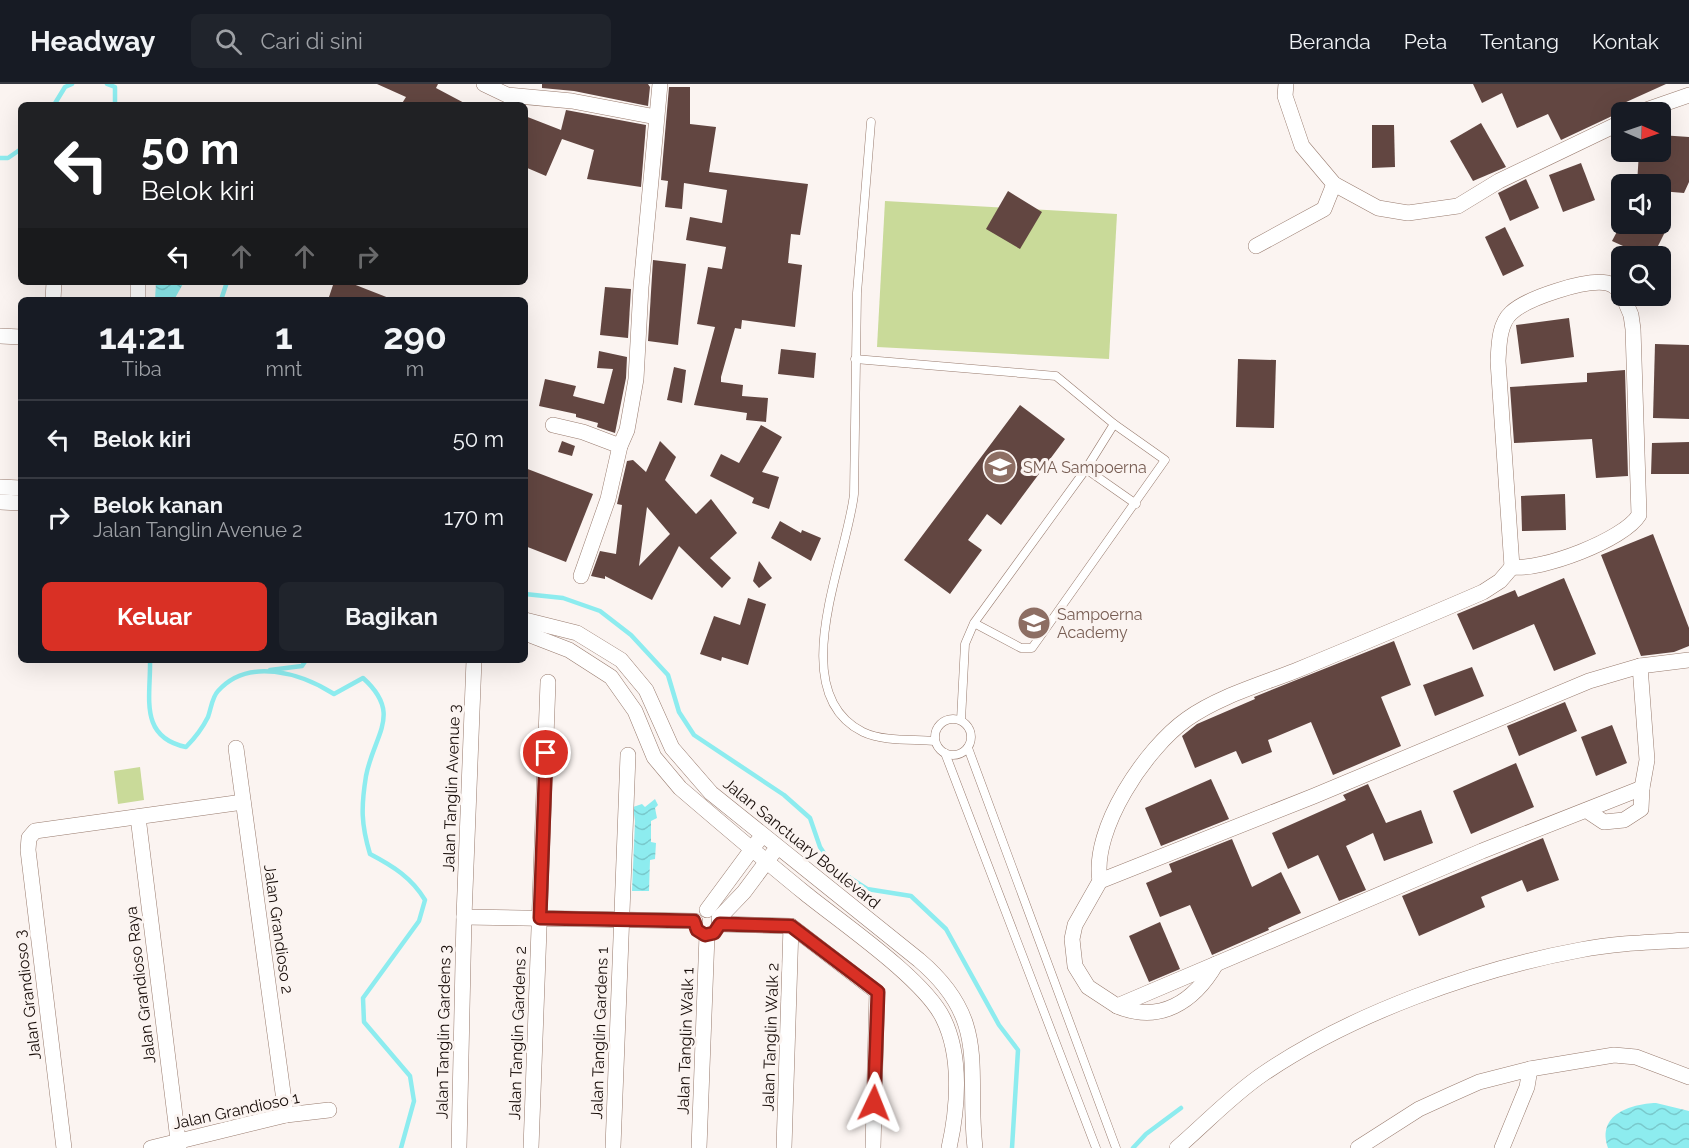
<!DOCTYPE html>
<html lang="id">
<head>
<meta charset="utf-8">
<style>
  :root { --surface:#171b24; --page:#20242c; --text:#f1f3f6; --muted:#9ea1a6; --line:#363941; --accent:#d93025 }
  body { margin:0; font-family:Raleway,sans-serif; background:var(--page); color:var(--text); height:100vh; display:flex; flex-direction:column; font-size:22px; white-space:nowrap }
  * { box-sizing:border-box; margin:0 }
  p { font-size:20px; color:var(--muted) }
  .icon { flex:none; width:33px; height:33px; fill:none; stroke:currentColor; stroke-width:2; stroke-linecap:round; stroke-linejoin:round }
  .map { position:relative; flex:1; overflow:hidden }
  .side { position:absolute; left:18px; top:213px; width:510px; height:366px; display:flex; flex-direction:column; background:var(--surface); border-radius:9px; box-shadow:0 6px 24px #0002 }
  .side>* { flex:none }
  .banner { position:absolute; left:18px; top:18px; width:510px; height:183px; border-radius:9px; box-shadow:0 6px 24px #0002; background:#202124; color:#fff; overflow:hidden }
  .needle { width:39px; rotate:92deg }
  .controls { position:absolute; left:1611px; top:18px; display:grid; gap:12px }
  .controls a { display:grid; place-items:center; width:60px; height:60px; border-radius:9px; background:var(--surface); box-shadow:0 6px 24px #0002; font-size:30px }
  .pin { position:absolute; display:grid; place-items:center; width:51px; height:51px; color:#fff; margin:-26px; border:3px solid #fff; border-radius:50%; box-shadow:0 2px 6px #0007 }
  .me { position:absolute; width:66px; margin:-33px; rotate:2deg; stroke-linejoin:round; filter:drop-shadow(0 0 4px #0008) }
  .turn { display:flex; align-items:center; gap:21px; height:126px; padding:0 24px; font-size:27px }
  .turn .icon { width:78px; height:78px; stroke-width:2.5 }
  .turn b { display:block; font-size:42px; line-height:51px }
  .lanes { display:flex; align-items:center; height:57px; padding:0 24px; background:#0003; justify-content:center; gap:30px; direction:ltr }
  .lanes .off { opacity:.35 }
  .eta { display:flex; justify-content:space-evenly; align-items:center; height:102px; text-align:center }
  .eta b { font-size:36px; font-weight:700; line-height:42px }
  .action { display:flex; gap:12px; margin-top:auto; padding:12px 24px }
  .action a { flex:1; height:69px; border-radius:9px; background:var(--accent); color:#fff; font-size:24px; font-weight:700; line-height:69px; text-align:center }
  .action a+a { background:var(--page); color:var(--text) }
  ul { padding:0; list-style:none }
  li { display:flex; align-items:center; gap:18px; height:78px; padding:0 24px; border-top:2px solid var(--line) }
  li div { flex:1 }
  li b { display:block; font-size:22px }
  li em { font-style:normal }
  header { display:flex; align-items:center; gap:36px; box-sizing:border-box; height:84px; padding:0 30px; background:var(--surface); border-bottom:2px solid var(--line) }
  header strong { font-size:28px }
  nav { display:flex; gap:33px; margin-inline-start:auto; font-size:21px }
  .search { width:420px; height:54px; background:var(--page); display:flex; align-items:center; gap:15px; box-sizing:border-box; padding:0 21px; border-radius:9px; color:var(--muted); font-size:22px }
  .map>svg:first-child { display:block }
  .green { fill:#c9da99 }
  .water { fill:url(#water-waves) }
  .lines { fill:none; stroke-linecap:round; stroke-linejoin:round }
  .stream { stroke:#8decef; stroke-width:4.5 }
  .building { fill:#624641; fill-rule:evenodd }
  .lane-casing { stroke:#987b6e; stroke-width:9 }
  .street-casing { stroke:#987b6e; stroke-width:16 }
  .lane { stroke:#fff; stroke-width:8 }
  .street { stroke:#fff; stroke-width:15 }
  .route-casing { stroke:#8d1f18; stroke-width:15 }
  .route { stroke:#d93025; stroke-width:10 }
  .labels { text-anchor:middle; stroke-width:6; stroke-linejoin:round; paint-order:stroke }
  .education-label { font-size:16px; fill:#785e54; stroke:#fbf4f1; text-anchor:start }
  .street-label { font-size:16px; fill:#180d09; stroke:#fbf4f1 }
</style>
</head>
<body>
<header>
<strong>Headway</strong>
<div class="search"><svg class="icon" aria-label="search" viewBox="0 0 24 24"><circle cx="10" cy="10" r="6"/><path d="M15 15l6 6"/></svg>Cari di sini</div>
<nav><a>Beranda</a><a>Peta</a><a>Tentang</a><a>Kontak</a></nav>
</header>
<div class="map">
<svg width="1689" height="1064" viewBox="0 0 1689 1064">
  <defs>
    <pattern id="water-waves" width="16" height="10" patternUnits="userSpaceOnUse" patternTransform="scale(1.5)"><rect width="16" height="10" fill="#8decef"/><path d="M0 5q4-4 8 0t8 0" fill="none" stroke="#79c9cc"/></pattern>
  </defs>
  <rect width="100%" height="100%" fill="#fbf4f1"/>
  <g class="green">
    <polygon points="885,117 1117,130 1109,275 877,263"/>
    <polygon points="140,683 144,716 118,720 114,687"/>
  </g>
  <g class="water">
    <polygon points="156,198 184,198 174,216 155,216"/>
    <polygon points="655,715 658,721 655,724 657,734 651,737 651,758 656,759 655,775 650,776 649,807 632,807 635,737 633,723 642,720 645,723"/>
    <path d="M1656 1019 1689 1027V1064H1608C1596 1031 1630 1020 1656 1019Z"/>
  </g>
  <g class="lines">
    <g class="stream">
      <polyline points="107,0 115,3 115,21"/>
      <polyline points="54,21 65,3 72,0"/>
      <polyline points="0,74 8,74 21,65"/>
      <polyline points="221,216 227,198"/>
      <polyline points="525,510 563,514 600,527 631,551 668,591 679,628 694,651 784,711 810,734 820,763 833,783 867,805 911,812 946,845 999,941 1018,966 1012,1064"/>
      <path d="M150 576C151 612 138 653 186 663 196 653 202 645 208 633 211 625 212 613 218 607 248 573 301 589 334 610L363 594C403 630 374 650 366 692 361 723 361 740 370 770 393 782 412 794 425 816L419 837 363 914 364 938 410 992 414 1017 401 1064"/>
      <polyline points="270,586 302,582 306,576"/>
      <polyline points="1133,1064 1146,1050 1181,1024"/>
    </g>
  </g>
  <g class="building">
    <polygon points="377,0 438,0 436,4 468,21 401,21 406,13"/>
    <polygon points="542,0 648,0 650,3 648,22 574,7 542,4"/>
    <polygon points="1473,0 1666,0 1624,19 1627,25 1561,56 1548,30 1517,44 1502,9 1482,19"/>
    <polygon points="669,3 690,3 690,40 716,43 709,88 808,100 800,151 791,150 788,179 802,181 795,243 742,236 741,245 735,244 721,293 721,298 743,301 742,312 768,314 766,338 746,336 747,329 694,321 715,243 697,240 708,183 722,185 726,163 686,156 690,133 722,139 727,106 684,99 682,125 665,123 668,97 661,96"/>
    <polygon points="566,26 646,41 641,103 587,95 594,66 562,55 546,92 525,83 525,32 561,46"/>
    <polygon points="1481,39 1506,83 1473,97 1450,57"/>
    <polygon points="1372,41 1394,41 1395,83 1372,84"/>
    <polygon points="1660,51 1689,53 1689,98 1684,109 1660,107 1660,100 1637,100 1639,68 1660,68"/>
    <polygon points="1581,79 1595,116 1563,128 1549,91"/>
    <polygon points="1526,95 1539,124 1510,137 1498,109"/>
    <polygon points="1008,107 1042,128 1020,165 986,145"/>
    <polygon points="1621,140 1669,140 1653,172 1645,172 1612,157"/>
    <polygon points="1505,143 1524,182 1503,192 1485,153"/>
    <polygon points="653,176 686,180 678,261 648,257"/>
    <polygon points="334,198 348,198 394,216 328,216"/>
    <polygon points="605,203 631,205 628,254 600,251"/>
    <polygon points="1569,234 1574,273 1521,280 1516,241"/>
    <polygon points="1655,260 1689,261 1689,335 1653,334"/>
    <polygon points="781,265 816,269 814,294 778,290"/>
    <polygon points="599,267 627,273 626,294 615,349 597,343 598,339 576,333 576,330 539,322 545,295 576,302 573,312 604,320 613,285 597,284"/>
    <polygon points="1238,275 1276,276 1274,344 1236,343"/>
    <polygon points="674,283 686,286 682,319 667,316"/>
    <polygon points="1625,286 1628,392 1596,394 1592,355 1514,359 1510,303 1587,298 1587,289"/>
    <polygon points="1020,321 1065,355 1001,441 987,430 968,456 982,466 950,510 904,476"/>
    <polygon points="761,341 782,353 762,388 779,393 769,425 752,419 754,414 710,392 721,370 739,379"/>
    <polygon points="562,357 575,362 572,372 558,368"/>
    <path d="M660 357 676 373 665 396 696 430 711 415 737 449 710 474 731 494 722 504 679 462 652 516 605 492V495L591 492 600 467 616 470 622 421 617 420 627 377 633 376 646 388ZM647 423 670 450 639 482Z"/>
    <polygon points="1689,358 1689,390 1651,390 1652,359"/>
    <polygon points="525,384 593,410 566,478 525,462"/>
    <polygon points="1565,410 1566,446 1522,447 1521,412"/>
    <polygon points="780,437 801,449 802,446 821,454 811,477 771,454"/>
    <polygon points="1653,450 1689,544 1689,562 1674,568 1641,572 1601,471"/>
    <polygon points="759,477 772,494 759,504 753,497"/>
    <polygon points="1564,494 1596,570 1554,587 1534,540 1473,566 1457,530 1515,506 1518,513"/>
    <polygon points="748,514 766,520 748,581 722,573 721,577 700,570 714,532 740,541"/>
    <polygon points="1394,557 1411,601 1381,613 1401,662 1333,691 1311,638 1268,656 1272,668 1242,680 1236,667 1195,684 1182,652 1197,640 1255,615 1254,613"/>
    <polygon points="1472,583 1484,612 1435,632 1423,601"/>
    <polygon points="1565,618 1577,647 1519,672 1507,642"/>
    <polygon points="1612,641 1627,679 1596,692 1581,653"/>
    <polygon points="1516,679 1534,723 1471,750 1453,707"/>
    <polygon points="1211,695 1229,735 1161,762 1145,724"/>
    <polygon points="1368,700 1386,739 1421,726 1433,759 1384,777 1373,749 1346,762 1366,806 1339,817 1318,771 1288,785 1272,749 1346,716 1343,711"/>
    <polygon points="1543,754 1559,796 1527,808 1522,796 1481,813 1485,823 1419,852 1402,812"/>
    <polygon points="1232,755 1252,803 1281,788 1301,829 1268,844 1269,846 1212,871 1190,821 1160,833 1146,799 1172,788 1169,780"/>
    <polygon points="1160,838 1180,885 1149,898 1129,852"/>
  </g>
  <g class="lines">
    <defs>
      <g id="lane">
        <path d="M871 38 857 209 854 410C847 475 783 608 863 648 884 658 913 655 935 657"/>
        <polyline points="855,275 1056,292 1114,340"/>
        <polyline points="1086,385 1136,420"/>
        <circle cx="953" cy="653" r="18"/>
        <polyline points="961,636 965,560 974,539 1086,385 1114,340 1165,376 1032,564 1021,564 974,539"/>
        <polyline points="968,664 1116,1064"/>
        <polyline points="945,669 1096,1064"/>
      </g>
      <g id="street">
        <polyline points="484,0 507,11 572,17 656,33"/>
        <polyline points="1286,0 1285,12 1302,62 1334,100 1378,124 1408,129 1458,122 1499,97 1622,38"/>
        <polyline points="1640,28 1689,11"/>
        <polyline points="1256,162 1324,125 1334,100"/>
        <path d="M1622 210C1618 205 1613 200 1607 199 1585 195 1527 214 1511 229 1499 240 1499 261 1498 277L1512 483C1541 487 1624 456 1639 431L1633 245 1631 231 1623 212"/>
        <polyline points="53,216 54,198"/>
        <polyline points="138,216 138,198"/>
        <polyline points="0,252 21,253"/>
        <polyline points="553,341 583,348 620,362"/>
        <polyline points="0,403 21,404"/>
        <polyline points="0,418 21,419"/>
        <polyline points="581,492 608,415 620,362 627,346 636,295 641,203 660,0"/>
        <path d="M525 536 577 549 621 576 646 606 672 664 711 709 919 876C991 937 966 984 975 1064"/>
        <path d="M525 549 569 566 611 593 635 627 654 673 680 704C722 740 763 775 806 810 842 839 924 895 943 934 962 972 958 1024 949 1064"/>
        <polyline points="1640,582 1647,676 1642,704"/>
        <polyline points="236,664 286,1031"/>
        <polyline points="1586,726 1604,738 1624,736 1641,725 1642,704 1482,767 1117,922 1088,903 1075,882 1072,855 1075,841 1100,797 1314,712 1589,597 1640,582 1689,576"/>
        <polyline points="138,733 179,1064"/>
        <path d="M1100 797C1091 745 1146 664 1187 635 1218 613 1259 601 1295 587 1358 561 1421 535 1483 508L1500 497 1512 483"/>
        <polyline points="707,826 758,757"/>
        <polyline points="464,833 695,837"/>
        <polyline points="719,834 744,808 773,769"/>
        <polyline points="719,840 791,842 877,908 873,1064"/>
        <path d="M1117 922C1160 940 1194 918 1216 880"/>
        <polyline points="613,1063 628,671"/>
        <polyline points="64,1064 28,766 29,754 35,747 243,718"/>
        <polyline points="151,1064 286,1031 329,1026"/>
        <polyline points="459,1064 464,833 474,576"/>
        <polyline points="531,1064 548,598"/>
        <polyline points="699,1064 707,851"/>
        <polyline points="784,1064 791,842"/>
        <path d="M1177 1064C1205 1040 1232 1011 1263 990 1351 930 1476 885 1580 866 1615 859 1653 858 1689 856"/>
        <polyline points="1358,1064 1419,1025 1452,1010 1479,998 1530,985 1614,971 1636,973 1689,993"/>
        <polyline points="1502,1064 1527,1003 1530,985"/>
      </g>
    </defs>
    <use href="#lane" class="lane-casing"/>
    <use href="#street" class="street-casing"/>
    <use href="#lane" class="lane"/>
    <use href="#street" class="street"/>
  </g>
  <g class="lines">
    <defs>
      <polyline id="route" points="546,669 540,834 694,837 697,846 705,851 714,849 720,840 791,842 878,908 874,1019"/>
    </defs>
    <use href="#route" class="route-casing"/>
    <use href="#route" class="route"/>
  </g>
  <defs>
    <symbol id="school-disc" viewBox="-11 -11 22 22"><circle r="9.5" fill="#8d6e63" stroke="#fbf4f1"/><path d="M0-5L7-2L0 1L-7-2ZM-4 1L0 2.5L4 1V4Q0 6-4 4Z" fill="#fff"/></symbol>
  </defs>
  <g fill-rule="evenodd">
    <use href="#school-disc" x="981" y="364" width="38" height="38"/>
    <use href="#school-disc" x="1015" y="520" width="38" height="38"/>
  </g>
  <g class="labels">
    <g class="education-label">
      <text x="1023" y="389">SMA Sampoerna</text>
      <text x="1057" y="536">Sampoerna<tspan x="1057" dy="18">Academy</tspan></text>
    </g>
    <g class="street-label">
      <text transform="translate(451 704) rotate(-88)" y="6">Jalan Tanglin Avenue 3</text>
      <text transform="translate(802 759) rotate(39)" y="6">Jalan Sanctuary Boulevard</text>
      <text transform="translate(279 845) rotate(82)" y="6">Jalan Grandioso 2</text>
      <text transform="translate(140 901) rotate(-97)" y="6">Jalan Grandioso Raya</text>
      <text transform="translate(27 911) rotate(-97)" y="6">Jalan Grandioso 3</text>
      <text transform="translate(443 948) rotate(-89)" y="6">Jalan Tanglin Gardens 3</text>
      <text transform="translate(517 949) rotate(-88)" y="6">Jalan Tanglin Gardens 2</text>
      <text transform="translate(599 949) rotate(-88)" y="6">Jalan Tanglin Gardens 1</text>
      <text transform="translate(770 953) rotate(-88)" y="6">Jalan Tanglin Walk 2</text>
      <text transform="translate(685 957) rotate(-88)" y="6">Jalan Tanglin Walk 1</text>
      <text transform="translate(236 1026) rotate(-12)" y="6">Jalan Grandioso 1</text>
    </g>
  </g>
</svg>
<div class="controls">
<a><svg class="needle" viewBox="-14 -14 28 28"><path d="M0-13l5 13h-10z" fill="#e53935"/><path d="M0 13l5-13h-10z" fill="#9ea1a6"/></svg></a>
<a><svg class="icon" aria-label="sound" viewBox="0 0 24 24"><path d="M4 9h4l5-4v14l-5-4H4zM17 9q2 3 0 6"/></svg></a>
<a><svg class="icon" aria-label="search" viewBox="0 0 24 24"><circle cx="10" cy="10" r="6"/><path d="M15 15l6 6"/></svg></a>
</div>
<div class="pin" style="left:546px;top:669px;background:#d93025"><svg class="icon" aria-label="arrive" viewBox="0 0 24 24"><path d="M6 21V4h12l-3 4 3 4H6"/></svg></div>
<svg class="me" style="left:874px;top:1019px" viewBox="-20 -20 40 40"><path d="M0-17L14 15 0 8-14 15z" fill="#d93025" stroke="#fff" stroke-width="4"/></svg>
<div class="banner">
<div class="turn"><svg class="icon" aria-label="left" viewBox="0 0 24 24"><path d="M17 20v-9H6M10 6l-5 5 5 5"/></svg><div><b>50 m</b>Belok kiri</div></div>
<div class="lanes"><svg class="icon" aria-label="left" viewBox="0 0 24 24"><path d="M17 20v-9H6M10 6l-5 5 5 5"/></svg><svg class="icon off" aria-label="ahead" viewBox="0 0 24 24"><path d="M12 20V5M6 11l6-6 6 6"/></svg><svg class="icon off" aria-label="ahead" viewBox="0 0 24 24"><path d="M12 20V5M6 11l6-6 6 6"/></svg><svg class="icon off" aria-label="right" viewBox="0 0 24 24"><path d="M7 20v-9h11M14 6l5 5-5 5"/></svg></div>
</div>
<section class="side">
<div class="eta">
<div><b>14:21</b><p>Tiba</p></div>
<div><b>1</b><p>mnt</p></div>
<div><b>290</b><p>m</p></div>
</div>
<ul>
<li><svg class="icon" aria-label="left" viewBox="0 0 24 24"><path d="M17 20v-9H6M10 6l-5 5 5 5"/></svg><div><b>Belok kiri</b></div><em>50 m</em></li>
<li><svg class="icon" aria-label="right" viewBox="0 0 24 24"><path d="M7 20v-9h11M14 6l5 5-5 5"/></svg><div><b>Belok kanan</b><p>Jalan Tanglin Avenue 2</p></div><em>170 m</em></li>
</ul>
<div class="action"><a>Keluar</a><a>Bagikan</a></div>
</section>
</div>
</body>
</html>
